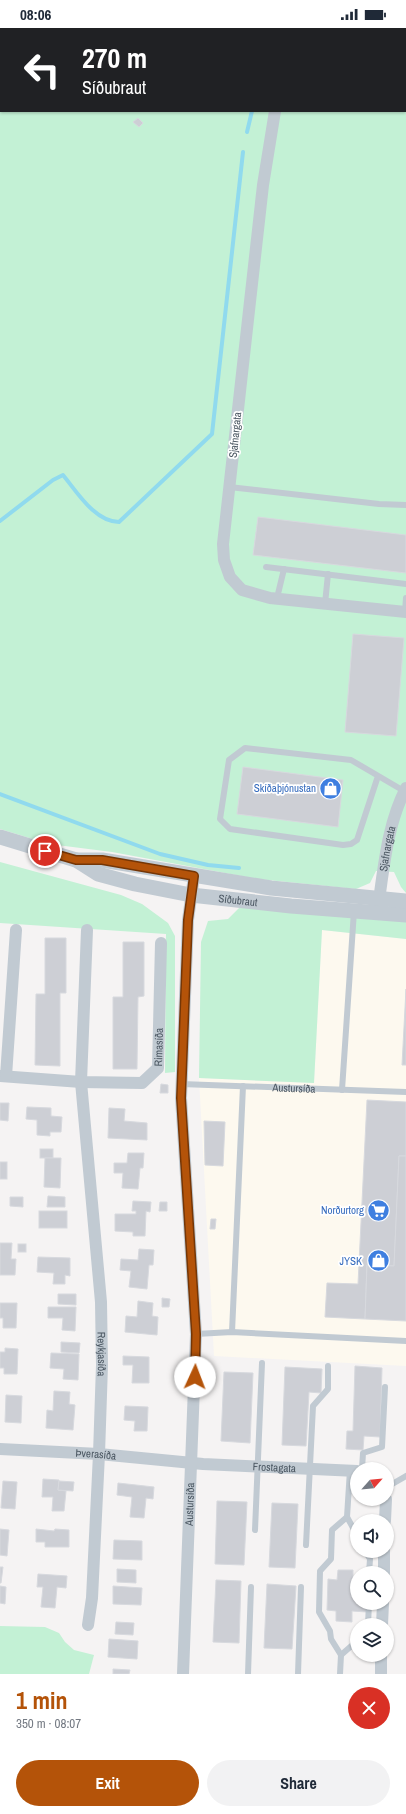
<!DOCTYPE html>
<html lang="en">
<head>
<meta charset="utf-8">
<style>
  :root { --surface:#fff; --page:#f2f2f3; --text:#1f2937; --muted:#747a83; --accent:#b45309 }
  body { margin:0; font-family:"Archivo Narrow",sans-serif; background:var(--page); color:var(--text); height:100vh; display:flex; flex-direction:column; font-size:15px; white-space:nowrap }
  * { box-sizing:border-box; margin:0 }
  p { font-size:13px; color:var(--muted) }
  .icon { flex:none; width:22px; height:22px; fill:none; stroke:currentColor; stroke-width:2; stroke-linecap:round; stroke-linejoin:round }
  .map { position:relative; height:1646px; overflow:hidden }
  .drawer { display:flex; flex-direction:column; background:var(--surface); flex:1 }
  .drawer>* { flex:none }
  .guide { position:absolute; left:0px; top:0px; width:406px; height:84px; box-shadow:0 1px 3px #0004; background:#202124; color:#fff; overflow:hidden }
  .needle { width:26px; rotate:63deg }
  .buttons { position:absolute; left:350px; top:1434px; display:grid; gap:8px }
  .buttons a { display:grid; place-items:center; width:44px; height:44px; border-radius:50%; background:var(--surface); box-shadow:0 1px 3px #0004; font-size:20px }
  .pin { position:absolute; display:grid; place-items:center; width:34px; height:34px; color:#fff; margin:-17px; border:2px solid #fff; border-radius:50%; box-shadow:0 1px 4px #0007 }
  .me { position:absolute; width:44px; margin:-22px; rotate:2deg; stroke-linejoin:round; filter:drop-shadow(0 0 3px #0008) }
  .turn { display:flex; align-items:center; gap:14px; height:84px; padding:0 16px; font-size:18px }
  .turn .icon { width:52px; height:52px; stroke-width:2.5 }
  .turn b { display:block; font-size:28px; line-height:34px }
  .round { display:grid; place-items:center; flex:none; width:42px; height:42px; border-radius:21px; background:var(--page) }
  .overview { display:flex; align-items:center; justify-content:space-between; height:68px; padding:0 16px }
  h1 { font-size:24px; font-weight:700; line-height:30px; color:var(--accent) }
  .cta { display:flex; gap:8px; margin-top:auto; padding:8px 16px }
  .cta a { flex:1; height:46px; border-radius:24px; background:var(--accent); color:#fff; font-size:16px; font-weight:700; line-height:46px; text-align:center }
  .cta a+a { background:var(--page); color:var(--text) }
  .status { display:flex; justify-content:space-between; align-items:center; height:28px; padding:0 20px; background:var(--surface); direction:ltr }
  .status svg { height:11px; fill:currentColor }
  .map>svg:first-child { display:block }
  .commercial { fill:#fdf9ef }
  .green { fill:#c3f1d5; fill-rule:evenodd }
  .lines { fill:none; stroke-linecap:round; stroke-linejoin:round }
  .stream { stroke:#90daee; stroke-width:4 }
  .building { fill:#cdcfd5; stroke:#d7d9de }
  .service { stroke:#c1cad2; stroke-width:6 }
  .minor { stroke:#c1cad2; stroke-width:12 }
  .tertiary { stroke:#c1cad2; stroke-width:15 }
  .route-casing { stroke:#753606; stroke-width:10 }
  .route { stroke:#b45309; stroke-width:7 }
  .labels { text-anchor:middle; stroke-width:3.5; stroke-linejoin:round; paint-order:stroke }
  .street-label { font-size:11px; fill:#4a5661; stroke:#fff }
  .shop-label { font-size:11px; fill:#366cbe; stroke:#fff; text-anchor:end }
</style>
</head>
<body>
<div class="status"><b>08:06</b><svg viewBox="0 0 49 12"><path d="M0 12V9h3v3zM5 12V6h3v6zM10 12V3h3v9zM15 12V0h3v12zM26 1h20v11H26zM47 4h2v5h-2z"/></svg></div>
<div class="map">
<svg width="406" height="1646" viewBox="0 0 406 1646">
  <rect width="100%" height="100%" fill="#f5f3f3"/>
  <polygon class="commercial" points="322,902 406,911 406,1338 214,1328 199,1050 314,1055"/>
  <g class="green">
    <path d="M0 0H406V865L401 859 394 844 376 843 370 855 356 861 258 851 112 824 49 816 0 801ZM1 1H405V83H1Z"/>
    <polygon points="0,834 121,867 142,876 168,895 175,908 175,1044 165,1045 166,906 0,895"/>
    <polygon points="242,877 406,890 406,911 322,902 314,1055 199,1050 201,914 208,893 228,891"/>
    <polygon points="0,1598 45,1599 59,1605 65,1614 74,1622 94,1627 89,1646 0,1646"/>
  </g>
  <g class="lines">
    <g class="stream">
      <polyline points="405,22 406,22"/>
      <polyline points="247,104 252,83"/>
      <path d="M0 493 53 452 63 447C77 464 95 494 119 494L212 406 243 124"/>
      <polyline points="0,766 160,826 208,837 239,840"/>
    </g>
  </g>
  <g class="building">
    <polygon points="138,90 143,95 139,99 133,94"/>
    <polygon points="258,489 406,507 406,545 253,527"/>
    <polygon points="353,606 404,610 396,708 345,704"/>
    <polygon points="243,739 343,752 338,799 237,786"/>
    <polygon points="45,910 66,910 66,965 60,965 60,1038 35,1037 36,966 45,966"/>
    <polygon points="123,914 144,914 144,968 138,969 137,1041 113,1041 113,969 123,969"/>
    <polygon points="406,961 406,1037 402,1037"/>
    <polygon points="161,1056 168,1057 168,1065 160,1065"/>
    <polygon points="367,1072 406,1074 406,1128 399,1128 394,1238 367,1237 365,1291 325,1289 327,1255 358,1256"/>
    <polygon points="0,1075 9,1075 8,1093 0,1092"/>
    <polygon points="27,1079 51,1080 51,1088 62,1089 61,1104 50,1104 50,1108 37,1107 37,1092 26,1091"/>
    <polygon points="109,1080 125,1081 124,1093 147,1095 147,1112 108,1110"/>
    <polygon points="204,1093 225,1094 223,1138 205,1137"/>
    <rect x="40" y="1121" width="13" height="9"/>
    <polygon points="128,1125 144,1125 143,1140 140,1140 138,1161 122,1160 123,1145 114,1145 114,1135 127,1135"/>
    <polygon points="399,1128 406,1128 406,1293 365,1291 367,1237 394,1238"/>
    <polygon points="45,1130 61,1130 60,1160 44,1159"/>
    <rect x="0" y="1134" width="7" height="17"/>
    <polygon points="48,1168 65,1169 65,1179 47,1179"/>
    <polygon points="10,1169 23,1169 23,1179 10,1178"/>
    <polygon points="133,1173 151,1174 150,1184 146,1183 145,1208 133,1208 133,1204 115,1203 115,1186 136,1186 136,1183 132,1183"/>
    <polygon points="160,1174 167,1174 167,1183 159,1183"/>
    <rect x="39" y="1183" width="28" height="17"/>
    <polygon points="211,1191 216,1191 215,1201 210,1201"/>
    <polygon points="0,1215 12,1215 11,1231 16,1231 15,1247 0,1247"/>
    <rect x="18" y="1216" width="8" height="8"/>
    <polygon points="139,1221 154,1222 153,1237 149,1237 147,1261 129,1259 131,1243 120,1242 121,1231 138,1232"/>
    <polygon points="38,1229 70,1230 70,1248 65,1247 65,1256 53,1256 54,1245 37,1244"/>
    <polygon points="58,1266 76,1266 76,1277 58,1276"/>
    <polygon points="162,1270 170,1271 169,1279 162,1279"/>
    <polygon points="138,1273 153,1275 152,1288 158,1289 157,1307 125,1304 126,1288 137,1289"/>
    <polygon points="0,1275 17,1275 16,1300 3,1300 3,1290 0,1290"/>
    <polygon points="48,1279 76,1279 75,1303 62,1302 63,1290 48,1290"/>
    <polygon points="61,1314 80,1315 79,1325 61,1324"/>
    <polygon points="5,1320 18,1321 17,1346 4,1346 4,1340 0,1340 0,1324 5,1324"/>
    <polygon points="51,1325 79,1326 78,1352 63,1351 64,1341 50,1340"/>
    <polygon points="123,1328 149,1329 149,1355 132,1355 133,1337 123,1337"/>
    <polygon points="355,1338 382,1340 380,1409 364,1408 363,1422 346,1421 347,1403 353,1403"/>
    <polygon points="285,1339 322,1341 321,1365 309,1364 306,1418 282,1417"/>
    <polygon points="224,1344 253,1345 250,1415 221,1413"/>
    <polygon points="54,1363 70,1364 69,1376 75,1377 73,1402 46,1400 47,1382 53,1383"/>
    <polygon points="6,1367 22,1368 21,1395 5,1394"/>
    <polygon points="125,1378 148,1379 147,1403 134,1403 135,1393 124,1392"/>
    <polygon points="43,1451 59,1452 58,1462 66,1463 64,1483 52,1483 53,1469 42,1469"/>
    <polygon points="3,1453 17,1454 15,1481 1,1480"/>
    <polygon points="59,1453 74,1454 73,1463 58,1462"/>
    <polygon points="118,1455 154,1459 153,1471 146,1470 144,1490 130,1489 132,1469 117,1467"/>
    <polygon points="217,1473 247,1474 244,1537 215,1536"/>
    <polygon points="272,1475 298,1476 295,1540 269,1539"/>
    <polygon points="0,1501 9,1502 7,1528 0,1527"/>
    <polygon points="36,1501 54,1503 55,1501 69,1502 69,1519 45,1519 45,1514 36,1514"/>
    <polygon points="114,1512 142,1513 142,1532 113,1531"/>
    <polygon points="0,1539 3,1539 1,1555 0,1555"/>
    <polygon points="117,1541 136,1542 136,1555 117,1554"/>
    <polygon points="338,1542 353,1542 353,1552 357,1552 357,1575 367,1575 367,1584 352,1583 352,1594 336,1593 336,1583 327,1582 328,1551 337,1552"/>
    <polygon points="38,1546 67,1548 66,1560 57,1559 55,1580 41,1579 43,1559 37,1559"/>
    <polygon points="216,1552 241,1553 239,1615 213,1614"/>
    <polygon points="267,1556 296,1558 292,1621 264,1620"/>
    <polygon points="0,1558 6,1559 5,1576 0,1575"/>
    <polygon points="113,1558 142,1560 141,1577 113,1576"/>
    <polygon points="116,1594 134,1595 133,1607 115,1606"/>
    <polygon points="109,1611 138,1613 137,1631 108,1629"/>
    <polygon points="113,1641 130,1642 129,1646 113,1646"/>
  </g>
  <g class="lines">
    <g class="service">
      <polyline points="229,459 379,476 406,477"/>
      <polyline points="266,539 406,556"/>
      <polyline points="277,570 284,541"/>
      <polyline points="325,576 328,546"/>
      <polyline points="405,584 406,570"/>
      <polyline points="378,748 357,812 351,816 343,817 230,801 220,791 229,732 245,720 351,732 404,763"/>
      <path id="s1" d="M181 1056 406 1064"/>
      <polyline points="342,1062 354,883"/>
      <polyline points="232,1304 243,1058"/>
      <polyline points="196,1306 232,1304 406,1313"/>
      <polyline points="362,1441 363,1425 382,1419 385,1359"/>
      <polyline points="387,1459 406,1448"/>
      <polyline points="347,1489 357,1507"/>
      <polyline points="255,1502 262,1335"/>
      <polyline points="306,1517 313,1378 328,1361 328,1338"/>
      <polyline points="365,1523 370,1531 369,1545"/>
      <polyline points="368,1597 369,1575"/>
      <polyline points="341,1627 357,1613"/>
      <polyline points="248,1646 251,1559"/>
      <polyline points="298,1646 301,1559"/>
      <polyline points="340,1646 341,1627 331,1611 330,1603 319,1584 320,1543 331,1531 332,1502 347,1489 350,1442"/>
    </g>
    <g class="minor">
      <polyline points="405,40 406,40"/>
      <polyline points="275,83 263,157 223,516 224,532 230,549 242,562 270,570 406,584"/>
      <path id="s2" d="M378 879C384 839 387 797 406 760"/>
      <path id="s3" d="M87 902 81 1054 101 1274 102 1337 99 1426 92 1570 88 1597"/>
      <path id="s4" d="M0 1048 81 1054 142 1055 158 1040 161 915"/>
      <polyline points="6,1048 16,902"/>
      <path id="s5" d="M0 1421 99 1426 203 1436 357 1443"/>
      <polyline points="385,1493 386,1471"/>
      <polyline points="384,1545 384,1523"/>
      <polyline points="382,1597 383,1575"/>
      <path id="s6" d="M183 1646 196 1306 181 1070 188 892 194 848"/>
      <polyline points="381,1646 381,1627"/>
    </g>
    <g class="tertiary">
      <path id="s7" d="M0 809 76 832 98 846 135 856 191 867 291 878 406 887"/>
      <polyline points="76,832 102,832 271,860 406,873"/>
    </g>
  </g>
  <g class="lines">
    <defs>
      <polyline id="route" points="45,823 76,832 102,832 194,848 188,892 181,1070 196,1306 195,1349"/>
    </defs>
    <use href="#route" class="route-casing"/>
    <use href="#route" class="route"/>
  </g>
  <defs>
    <symbol id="shop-disc" viewBox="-11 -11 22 22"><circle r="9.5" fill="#3f7fe0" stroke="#fff"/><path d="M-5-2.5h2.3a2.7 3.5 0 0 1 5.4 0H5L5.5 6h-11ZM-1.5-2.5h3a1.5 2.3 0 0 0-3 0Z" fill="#fff"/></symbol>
    <symbol id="supermarket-disc" viewBox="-11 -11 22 22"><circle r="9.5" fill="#3f7fe0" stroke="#fff"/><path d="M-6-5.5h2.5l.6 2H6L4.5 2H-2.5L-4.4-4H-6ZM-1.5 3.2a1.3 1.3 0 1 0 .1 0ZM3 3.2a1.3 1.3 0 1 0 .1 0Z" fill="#fff"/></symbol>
  </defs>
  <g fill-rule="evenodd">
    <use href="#shop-disc" x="318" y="748" width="25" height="25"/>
    <use href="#supermarket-disc" x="366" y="1170" width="25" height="25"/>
    <use href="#shop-disc" x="366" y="1220" width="25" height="25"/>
  </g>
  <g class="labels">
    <g class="street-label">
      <text transform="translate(235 407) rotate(-84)" y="4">Sjafnargata</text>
      <text dy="4" stroke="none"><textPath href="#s2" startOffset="59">Sjafnargata</textPath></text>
      <text dy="4" stroke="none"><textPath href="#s7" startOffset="248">Síðubraut</textPath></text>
      <text dy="4" stroke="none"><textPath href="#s4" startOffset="185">Rimasíða</textPath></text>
      <text dy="4" stroke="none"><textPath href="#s1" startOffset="113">Austursíða</textPath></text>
      <text dy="4" stroke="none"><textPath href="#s3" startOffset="425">Reykjasíða</textPath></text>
      <text dy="4" stroke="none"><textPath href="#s5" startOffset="96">Þverasíða</textPath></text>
      <text dy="4" stroke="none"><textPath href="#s5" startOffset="275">Frostagata</textPath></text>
      <text dy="4" stroke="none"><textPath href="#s6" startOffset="170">Austursíða</textPath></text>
    </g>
    <g class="shop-label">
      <text x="316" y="764">Skíðaþjónustan</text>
      <text x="364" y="1186">Norðurtorg</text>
      <text x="362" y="1237">JYSK</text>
    </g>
  </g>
</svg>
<div class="buttons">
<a><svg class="needle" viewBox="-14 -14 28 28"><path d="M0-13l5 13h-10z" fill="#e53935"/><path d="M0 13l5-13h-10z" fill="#747a83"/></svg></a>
<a><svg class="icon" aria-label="sound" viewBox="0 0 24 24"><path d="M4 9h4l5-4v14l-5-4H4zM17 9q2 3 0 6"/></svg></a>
<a><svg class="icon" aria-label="search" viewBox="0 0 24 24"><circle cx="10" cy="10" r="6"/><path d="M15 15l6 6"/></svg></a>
<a><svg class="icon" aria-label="layers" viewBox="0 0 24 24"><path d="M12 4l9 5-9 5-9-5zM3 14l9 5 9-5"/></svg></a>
</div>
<div class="pin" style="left:45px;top:823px;background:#d93025"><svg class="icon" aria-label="arrive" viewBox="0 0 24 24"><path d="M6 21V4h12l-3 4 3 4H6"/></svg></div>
<svg class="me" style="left:195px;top:1349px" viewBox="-20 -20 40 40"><circle r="19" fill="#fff"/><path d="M0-13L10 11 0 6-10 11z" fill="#b45309"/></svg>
<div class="guide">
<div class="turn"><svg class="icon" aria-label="left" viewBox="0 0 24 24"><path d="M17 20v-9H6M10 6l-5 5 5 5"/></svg><div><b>270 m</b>Síðubraut</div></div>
</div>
</div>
<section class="drawer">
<div class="overview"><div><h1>1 min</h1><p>350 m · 08:07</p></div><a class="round" style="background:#d93025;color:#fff"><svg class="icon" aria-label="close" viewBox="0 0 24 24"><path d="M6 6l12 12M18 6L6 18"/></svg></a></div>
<div class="cta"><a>Exit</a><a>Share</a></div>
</section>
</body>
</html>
